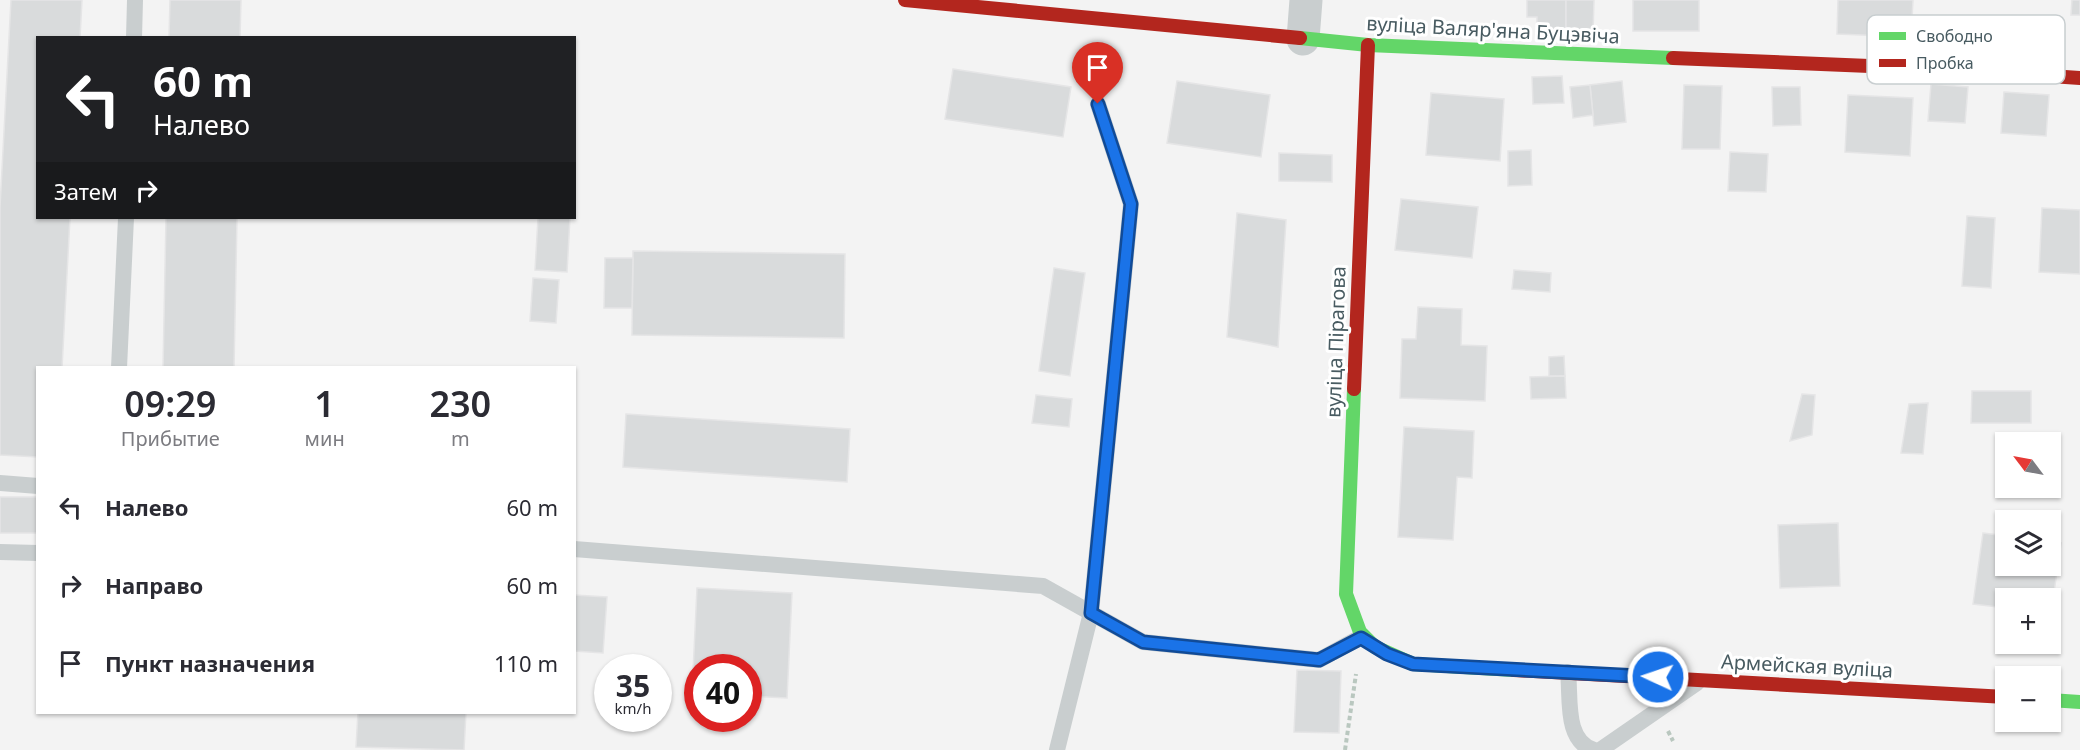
<!DOCTYPE html>
<html lang="ru">
<head>
<meta charset="utf-8">
<style>
  :root { --surface:#fff; --page:#f2f2f3; --text:#2b2b33; --muted:#7c7c81 }
  body { margin:0; font-family:"Noto Sans",sans-serif; background:var(--page); color:var(--text); height:100vh; display:flex; flex-direction:column; font-size:22px; white-space:nowrap }
  * { box-sizing:border-box; margin:0 }
  p { font-size:20px; color:var(--muted) }
  .icon { flex:none; width:33px; height:33px; fill:none; stroke:currentColor; stroke-width:2; stroke-linecap:round; stroke-linejoin:round }
  .map { position:relative; flex:1; overflow:hidden }
  .drawer { position:absolute; left:36px; top:366px; width:540px; height:348px; display:flex; flex-direction:column; background:var(--surface); border-radius:0px; box-shadow:0 2px 4px #0004 }
  .drawer>* { flex:none }
  .guide { position:absolute; left:36px; top:36px; width:540px; height:183px; border-radius:0px; box-shadow:0 2px 4px #0004; background:#202124; color:#fff; overflow:hidden }
  .needle { width:39px; rotate:302deg }
  .fabs { position:absolute; left:1995px; top:432px; display:grid; gap:12px }
  .fabs a { display:grid; place-items:center; width:66px; height:66px; border-radius:0px; background:var(--surface); box-shadow:0 2px 4px #0004; font-size:30px }
  .speed { position:absolute; left:594px; top:654px; display:flex; gap:12px; font-size:30px; font-weight:700; text-align:center }
  .speed>* { display:grid; place-content:center; width:78px; height:78px; border-radius:50%; background:var(--surface); box-shadow:0 2px 4px #0004; line-height:1 }
  .speed small { font-size:15px; font-weight:400 }
  .speed .limit { border:9px solid #d22; background:#fff; color:#111 }
  .pin { position:absolute; display:grid; place-items:center; width:51px; height:51px; color:#fff; margin:-62px -26px; border-radius:50% 50% 50% 0; rotate:-45deg; box-shadow:0 0 6px #0007 }
  .pin .icon { rotate:45deg }
  .me { position:absolute; width:66px; margin:-33px; rotate:273deg; stroke-linejoin:round; filter:drop-shadow(0 0 4px #0008) }
  .turn { display:flex; align-items:center; gap:21px; height:126px; padding:0 18px; font-size:27px }
  .turn .icon { width:78px; height:78px; stroke-width:2.5 }
  .turn b { display:block; font-size:42px; line-height:51px }
  .then { display:flex; align-items:center; height:57px; padding:0 18px; background:#0003; gap:12px; font-size:22px }
  .eta { display:flex; justify-content:space-evenly; align-items:center; height:102px; text-align:center }
  .eta b { font-size:36px; font-weight:600; line-height:42px }
  ul { padding:0; list-style:none }
  li { display:flex; align-items:center; gap:18px; height:78px; padding:0 18px }
  li div { flex:1 }
  li b { display:block; font-size:22px }
  li em { font-style:normal }
  .map>svg:first-child { display:block }
  .building { fill:#d9dbdc; stroke:#e5e5e6; stroke-width:1.5 }
  .lines { fill:none; stroke-linecap:round; stroke-linejoin:round }
  .path { stroke:#b9c7bf; stroke-width:4; stroke-dasharray:4.5 3; stroke-linecap:butt }
  .lane { stroke:#c9cecf; stroke-width:16 }
  .street { stroke:#c9cecf; stroke-width:33 }
  .fast { stroke:#63d668; stroke-width:14 }
  .jam { stroke:#b3261e; stroke-width:14 }
  .route-casing { stroke:#114b97; stroke-width:15 }
  .route { stroke:#1a73e8; stroke-width:10 }
  .labels { text-anchor:middle; stroke-width:6; stroke-linejoin:round; paint-order:stroke }
  .street-label { font-size:20px; fill:#485b61; stroke:#fff }
  .key { fill:#fff; stroke:#c8ced0; stroke-width:1.5 }
  .key-label { font-size:16px; fill:#485b61 }
</style>
</head>
<body>
<div class="map">
<svg width="2080" height="750" viewBox="0 0 2080 750">
  <rect width="100%" height="100%" fill="#f3f3f3"/>
  <g class="building">
    <polygon points="11,0 82,0 80,38 38,38 38,218 70,218 62,368 38,368 38,457 0,455 0,207"/>
    <polygon points="170,0 241,0 240,38 169,38"/>
    <polygon points="1527,0 1566,0 1566,33 1537,33 1537,17 1527,17"/>
    <polygon points="1566,0 1594,0 1593,33 1566,33"/>
    <rect x="1633" y="0" width="66" height="31"/>
    <polygon points="1838,0 1913,0 1911,37 1837,34"/>
    <polygon points="2072,0 2080,0 2080,15 2071,15"/>
    <polygon points="953,69 1071,87 1063,137 945,119"/>
    <polygon points="1562,76 1564,103 1533,104 1532,77"/>
    <polygon points="1177,81 1270,95 1261,157 1167,143"/>
    <polygon points="1622,81 1626,122 1594,126 1590,85"/>
    <polygon points="1931,84 1968,87 1965,123 1928,121"/>
    <polygon points="1590,85 1593,115 1573,118 1570,87"/>
    <polygon points="1684,85 1722,86 1720,149 1682,149"/>
    <polygon points="1772,87 1800,87 1801,125 1773,126"/>
    <polygon points="2004,92 2049,95 2046,136 2001,133"/>
    <polygon points="1431,93 1504,99 1500,161 1426,155"/>
    <polygon points="1848,95 1913,98 1910,156 1845,152"/>
    <polygon points="1531,150 1532,185 1508,186 1508,151"/>
    <polygon points="1730,152 1768,154 1766,192 1728,191"/>
    <polygon points="1279,153 1332,155 1332,182 1279,181"/>
    <polygon points="1401,199 1478,207 1472,258 1395,250"/>
    <polygon points="2042,208 2080,210 2080,274 2039,272"/>
    <polygon points="1237,213 1286,220 1278,347 1227,337"/>
    <polygon points="1967,216 1995,218 1991,288 1962,286"/>
    <polygon points="166,218 237,218 234,368 163,368"/>
    <polygon points="538,218 570,218 567,272 535,270"/>
    <polygon points="633,251 845,254 844,338 632,335"/>
    <polygon points="605,258 633,258 632,308 604,308"/>
    <polygon points="1054,268 1085,273 1070,376 1039,371"/>
    <polygon points="1514,270 1551,273 1550,292 1512,289"/>
    <polygon points="533,278 559,280 556,323 530,321"/>
    <polygon points="1418,307 1462,309 1461,345 1487,346 1485,401 1400,398 1402,339 1416,339"/>
    <polygon points="1564,356 1565,376 1549,376 1549,357"/>
    <polygon points="1565,376 1566,398 1531,399 1530,377"/>
    <polygon points="1972,391 2031,391 2031,423 1971,423"/>
    <polygon points="1802,394 1815,395 1812,435 1790,441"/>
    <polygon points="1036,395 1072,399 1069,427 1032,423"/>
    <polygon points="1928,403 1923,454 1901,453 1909,404"/>
    <polygon points="626,414 850,429 847,482 623,467"/>
    <polygon points="1404,427 1474,431 1472,478 1457,477 1453,540 1398,537"/>
    <rect x="0" y="497" width="38" height="36"/>
    <polygon points="1838,523 1840,586 1780,588 1778,525"/>
    <polygon points="1983,533 2006,536 2006,566 2050,566 2050,542 2061,543 2051,614 2050,598 2006,598 2006,608 1973,604"/>
    <polygon points="697,588 792,593 787,698 748,696 748,668 698,668 698,694 692,693"/>
    <polygon points="574,595 607,597 603,653 574,651"/>
    <polygon points="1297,670 1341,671 1339,733 1294,732"/>
    <polygon points="358,712 466,712 464,750 356,747"/>
  </g>
  <g class="lines">
    <g class="path">
      <polyline points="1668,731 1673,741"/>
      <polyline points="1345,750 1356,674"/>
    </g>
    <g class="lane">
      <polyline points="134,38 135,0"/>
      <polyline points="119,368 126,218"/>
      <polyline points="0,483 38,486"/>
      <polyline points="574,549 1043,586 1143,642 1319,660 1361,637"/>
      <polyline points="0,552 38,553"/>
      <path d="M1568 672C1571 698 1564 741 1594 750"/>
      <polyline points="1057,750 1091,613 1131,204 1098,104"/>
      <polyline points="1600,750 1697,683"/>
    </g>
    <polyline class="street" points="1303,39 1306,0"/>
    <g class="fast">
      <polyline points="1300,38 1368,45 1673,58"/>
      <polyline points="1354,389 1346,594 1360,632 1375,647 1413,664 1514,670"/>
      <polyline points="2050,700 2080,702"/>
    </g>
    <g class="jam">
      <polyline points="905,0 1300,38"/>
      <polyline points="1673,58 1943,69 2080,78"/>
      <polyline points="1354,389 1368,45"/>
      <polyline points="1514,670 2006,697"/>
    </g>
  </g>
  <g class="lines">
    <defs>
      <polyline id="route" points="1098,104 1131,204 1091,613 1143,642 1319,660 1361,638 1387,654 1413,664 1658,677"/>
    </defs>
    <use href="#route" class="route-casing"/>
    <use href="#route" class="route"/>
  </g>
  <g class="labels">
    <g class="street-label">
      <text transform="translate(1493 30) rotate(3)" y="7">вуліца Валяр'яна Буцэвіча</text>
      <text transform="translate(1336 342) rotate(-88)" y="7">вуліца Пірагова</text>
      <text transform="translate(1807 666) rotate(3)" y="7">Армейская вуліца</text>
    </g>
  </g>
  <rect x="1867" y="15" width="198" height="69" rx="9" class="key"/>
  <rect x="1879" y="32" width="27" height="8" fill="#63d668"/>
  <rect x="1879" y="59" width="27" height="8" fill="#b3261e"/>
  <g class="key-label">
    <text x="1916" y="42">Свободно</text>
    <text x="1916" y="69">Пробка</text>
  </g>
</svg>
<div class="fabs">
<a><svg class="needle" viewBox="-14 -14 28 28"><path d="M0-13l5 13h-10z" fill="#e53935"/><path d="M0 13l5-13h-10z" fill="#7c7c81"/></svg></a>
<a><svg class="icon" aria-label="layers" viewBox="0 0 24 24"><path d="M12 4l9 5-9 5-9-5zM3 14l9 5 9-5"/></svg></a>
<a>+</a>
<a>−</a>
</div>
<div class="speed"><div>35<small>km/h</small></div><div class="limit">40</div></div>
<div class="pin" style="left:1098px;top:104px;background:#d93025"><svg class="icon" aria-label="arrive" viewBox="0 0 24 24"><path d="M6 21V4h12l-3 4 3 4H6"/></svg></div>
<svg class="me" style="left:1658px;top:677px" viewBox="-20 -20 40 40"><circle r="17" fill="#1a73e8" stroke="#fff" stroke-width="3"/><path d="M0-11L8 9 0 5-8 9z" fill="#fff"/></svg>
<div class="guide">
<div class="turn"><svg class="icon" aria-label="left" viewBox="0 0 24 24"><path d="M17 20v-9H6M10 6l-5 5 5 5"/></svg><div><b>60 m</b>Налево</div></div>
<div class="then">Затем<svg class="icon" aria-label="right" viewBox="0 0 24 24"><path d="M7 20v-9h11M14 6l5 5-5 5"/></svg></div>
</div>
<section class="drawer">
<div class="eta">
<div><b>09:29</b><p>Прибытие</p></div>
<div><b>1</b><p>мин</p></div>
<div><b>230</b><p>m</p></div>
</div>
<ul>
<li><svg class="icon" aria-label="left" viewBox="0 0 24 24"><path d="M17 20v-9H6M10 6l-5 5 5 5"/></svg><div><b>Налево</b></div><em>60 m</em></li>
<li><svg class="icon" aria-label="right" viewBox="0 0 24 24"><path d="M7 20v-9h11M14 6l5 5-5 5"/></svg><div><b>Направо</b></div><em>60 m</em></li>
<li><svg class="icon" aria-label="arrive" viewBox="0 0 24 24"><path d="M6 21V4h12l-3 4 3 4H6"/></svg><div><b>Пункт назначения</b></div><em>110 m</em></li>
</ul>
</section>
</div>
</body>
</html>
